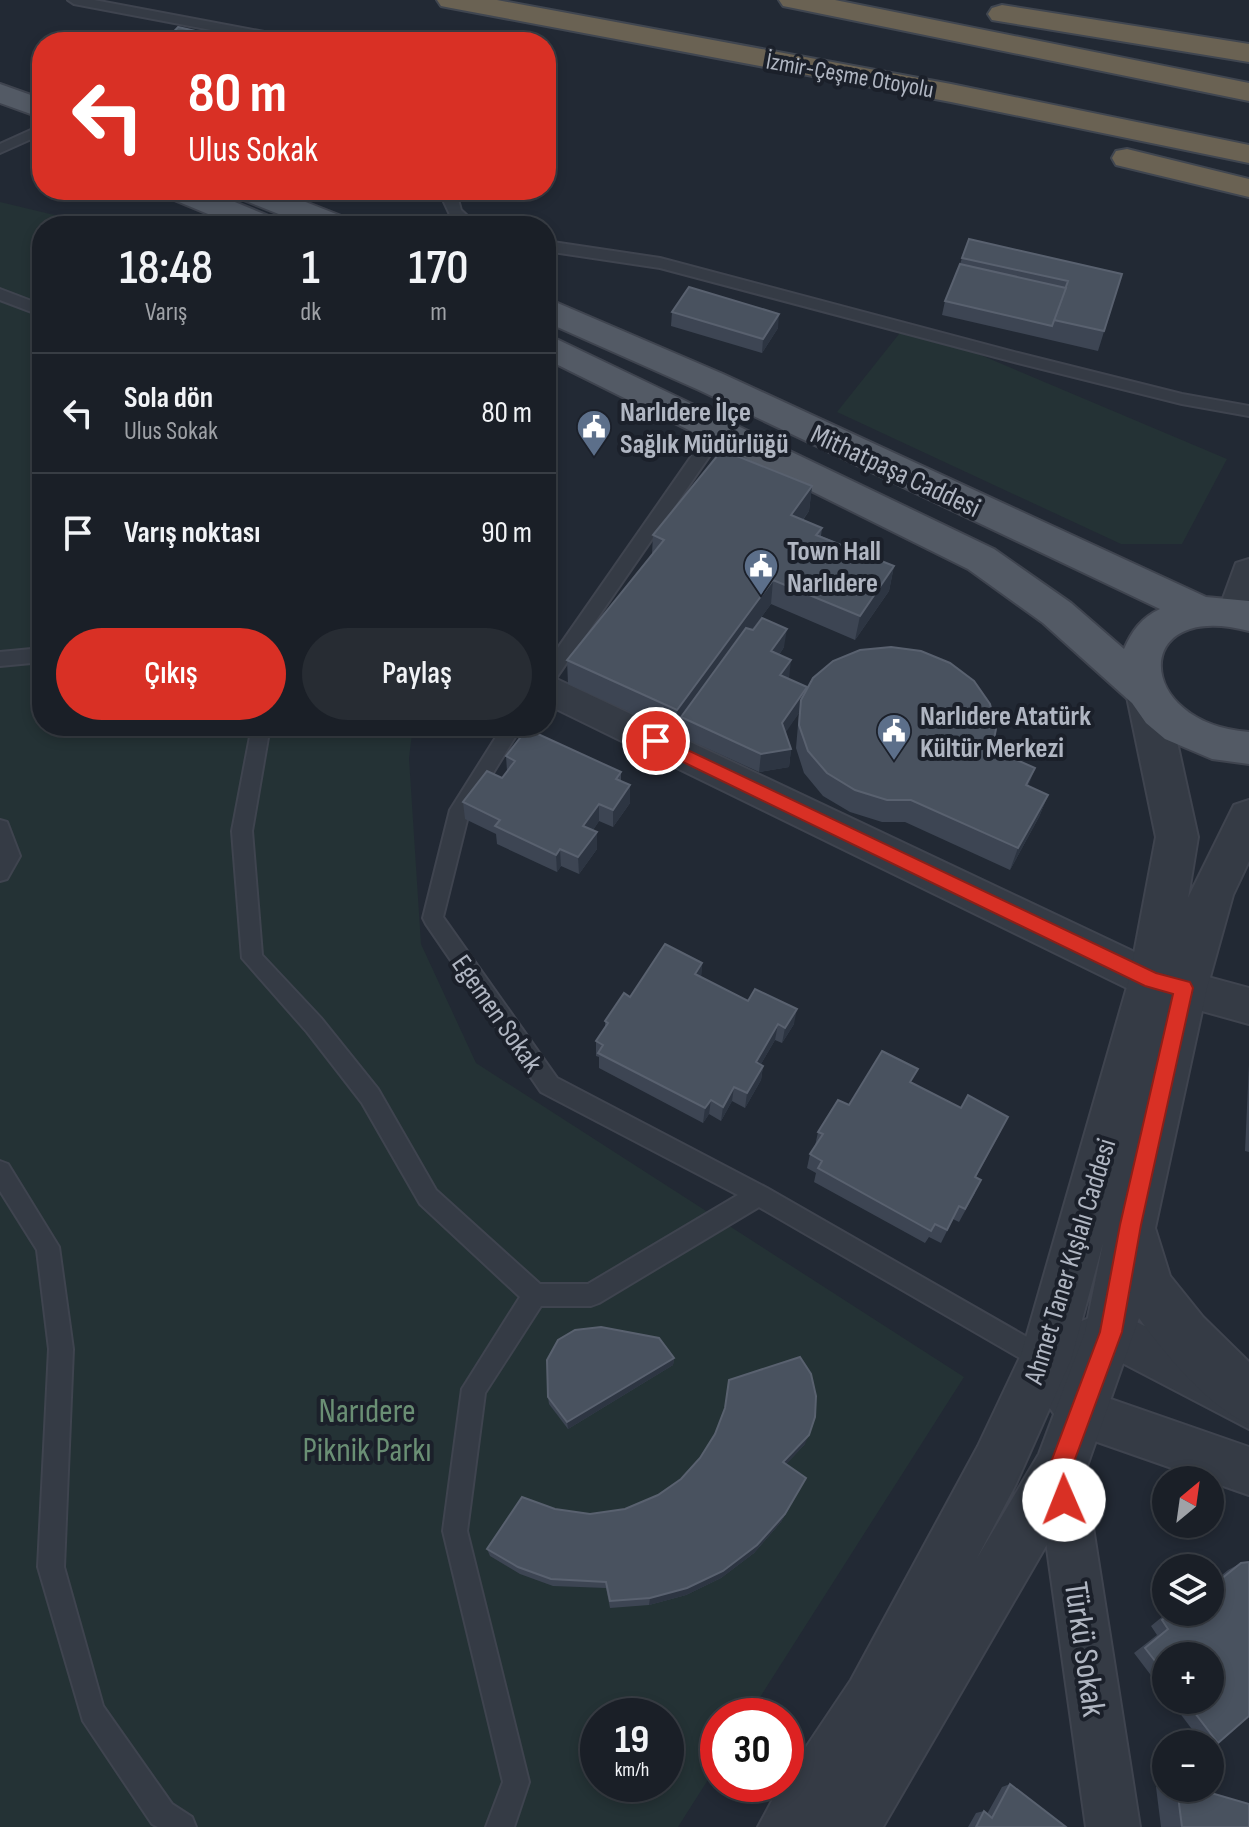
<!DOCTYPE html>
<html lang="tr">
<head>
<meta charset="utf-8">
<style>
  :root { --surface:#1a1f27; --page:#272c33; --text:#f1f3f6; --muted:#9fa2a7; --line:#383d44; --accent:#d93025 }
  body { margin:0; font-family:"Sofia Sans Condensed",sans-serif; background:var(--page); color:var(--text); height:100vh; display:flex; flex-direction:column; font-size:30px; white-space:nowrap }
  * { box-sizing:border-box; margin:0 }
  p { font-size:26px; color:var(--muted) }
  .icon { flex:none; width:44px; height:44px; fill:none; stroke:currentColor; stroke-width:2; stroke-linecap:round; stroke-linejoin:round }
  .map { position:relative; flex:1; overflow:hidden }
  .drawer { position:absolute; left:32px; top:216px; width:524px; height:520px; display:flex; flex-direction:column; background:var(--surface); border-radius:32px; box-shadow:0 4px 12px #0003,0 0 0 2px var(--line) }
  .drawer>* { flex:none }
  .hud { position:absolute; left:32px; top:32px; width:524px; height:168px; border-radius:32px; box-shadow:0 4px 12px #0003,0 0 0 2px var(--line); background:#d93025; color:#fff; overflow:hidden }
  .needle { width:52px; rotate:29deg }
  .buttons { position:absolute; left:1152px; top:1466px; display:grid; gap:16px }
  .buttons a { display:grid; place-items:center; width:72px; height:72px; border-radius:50%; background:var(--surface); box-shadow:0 4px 12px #0003,0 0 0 2px var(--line); font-size:40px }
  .speed { position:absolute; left:580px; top:1698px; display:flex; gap:16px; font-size:40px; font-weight:700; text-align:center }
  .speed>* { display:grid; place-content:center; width:104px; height:104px; border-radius:50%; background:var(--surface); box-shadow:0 4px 12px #0003,0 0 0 2px var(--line); line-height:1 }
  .speed small { font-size:20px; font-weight:400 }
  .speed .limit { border:12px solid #d22; background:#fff; color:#111 }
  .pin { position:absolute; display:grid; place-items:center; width:68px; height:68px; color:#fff; margin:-34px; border:4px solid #fff; border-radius:50%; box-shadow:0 2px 8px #0007 }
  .me { position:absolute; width:88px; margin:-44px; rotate:359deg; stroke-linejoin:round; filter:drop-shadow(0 0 6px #0008) }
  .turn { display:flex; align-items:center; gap:28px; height:168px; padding:0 24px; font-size:36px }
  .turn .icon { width:104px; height:104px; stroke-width:2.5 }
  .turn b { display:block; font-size:56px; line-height:68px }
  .eta { display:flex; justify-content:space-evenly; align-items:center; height:136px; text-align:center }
  .eta b { font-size:48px; font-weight:600; line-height:56px }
  .action { display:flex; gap:16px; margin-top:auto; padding:16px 24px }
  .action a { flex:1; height:92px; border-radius:48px; background:var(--accent); color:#fff; font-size:32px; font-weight:600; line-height:92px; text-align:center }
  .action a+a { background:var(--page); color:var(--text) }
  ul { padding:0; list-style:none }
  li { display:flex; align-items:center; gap:24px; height:120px; padding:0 24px; border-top:2px solid var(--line) }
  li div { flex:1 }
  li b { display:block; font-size:30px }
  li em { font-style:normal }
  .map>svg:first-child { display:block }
  .green { fill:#243235; fill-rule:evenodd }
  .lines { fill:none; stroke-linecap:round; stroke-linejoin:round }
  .service-casing { stroke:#3f444f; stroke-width:4 }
  .minor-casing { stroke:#3f444f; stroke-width:4 }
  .tertiary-casing { stroke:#3f444f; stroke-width:4 }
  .primary-casing { stroke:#3f444f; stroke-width:4 }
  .motorway-casing { stroke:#404650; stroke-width:4 }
  .service { fill:#353b45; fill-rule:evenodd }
  .minor { fill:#353b45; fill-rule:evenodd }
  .tertiary { fill:#353b45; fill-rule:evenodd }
  .primary { fill:#535a65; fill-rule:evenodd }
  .motorway { fill:#6a6253; fill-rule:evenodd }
  .wall { fill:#3d4553 }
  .shaded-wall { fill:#2d3542 }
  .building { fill:#49525f; stroke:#59616f; stroke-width:2 }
  .route { fill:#d93025; stroke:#8d1f18; stroke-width:2 }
  .labels { text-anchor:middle; stroke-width:8; stroke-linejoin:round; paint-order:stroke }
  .far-street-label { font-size:24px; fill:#b0b6c2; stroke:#1b202a }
  .poi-label { font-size:28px; font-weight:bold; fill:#b0b6c2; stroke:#1b202a; text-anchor:start }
  .street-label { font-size:28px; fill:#b0b6c2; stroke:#1b202a }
  .near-park-label { font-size:34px; fill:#6a8f74; stroke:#1b202a }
  .near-street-label { font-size:34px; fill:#b0b6c2; stroke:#1b202a }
</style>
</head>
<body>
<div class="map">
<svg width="1249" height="1827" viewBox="0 0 1249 1827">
  <rect width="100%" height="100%" fill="#222934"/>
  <g class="green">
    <path d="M0 202 100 226H42V726H413L409 758 421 944 476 1063 964 1377 748 1716H718V1764L678 1827H0ZM598 1716H666V1784H598Z"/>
    <polygon points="907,324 1227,459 1182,544 1121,544 837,412"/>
  </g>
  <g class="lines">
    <defs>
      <g id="service">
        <polygon points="68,0 94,0 296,38 303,42 275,42 74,4"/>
        <polygon points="33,129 40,133 38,136 0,153 0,144"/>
        <polygon points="447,190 462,190 457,196 461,210 478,226 462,226 451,217 444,202"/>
        <polygon points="546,241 660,258 1018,353 1182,394 1249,406 1249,416 1182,404 1018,363 660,268 546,251"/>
        <polygon points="0,289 42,305 42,316 0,300"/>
        <polygon points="720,422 728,428 726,432 552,684 546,686 546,665 714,424"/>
        <polygon points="42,648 42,662 0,666 0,652"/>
        <polygon points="252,726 270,726 252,831 262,955 321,1018 378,1089 436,1190 540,1284 588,1284 738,1195 541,1092 426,924 423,918 450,810 503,726 522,726 469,812 443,917 557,1078 767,1188 1053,1352 1057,1360 1053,1368 1045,1372 1037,1368 759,1207 599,1303 591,1306 541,1306 485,1393 467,1531 529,1782 514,1827 486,1827 503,1782 443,1531 462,1389 520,1297 420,1204 362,1103 307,1032 242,958 232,831"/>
        <polygon points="0,820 7,822 20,856 7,879 0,881"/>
        <polygon points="0,1161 8,1164 59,1247 73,1349 64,1567 103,1706 172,1804 192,1817 196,1827 158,1827 152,1824 83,1721 38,1567 49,1349 37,1250 0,1191"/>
      </g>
      <g id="minor">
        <polygon points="546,674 1160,964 1249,988 1249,1024 1137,993 546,704"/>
        <polygon points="1111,1309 1249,1379 1249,1429 1109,1356 1080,1369 1099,1395 1249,1447 1249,1495 1066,1431 1028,1377 1021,1360 1028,1343"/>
        <polygon points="1060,1446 1077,1453 1084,1470 1140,1827 1086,1827 1036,1470 1043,1453"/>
      </g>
      <g id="tertiary">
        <polygon points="1249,559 1249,623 1237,626 1223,622 1218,612 1236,563"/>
        <path d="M1146 676 1160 681 1166 692 1198 837 1188 898 1234 805 1249 800V861L1233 895 1207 988 1155 1228 1170 1276 1203 1317 1249 1362V1424C1209 1408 1164 1353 1139 1318L1079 1489 883 1827H758L781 1784H786V1777L851 1680 978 1446 1021 1355 1129 980 1156 837 1126 692 1132 681ZM1103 1243 1085 1332 1039 1454 976 1560 1016 1484 1071 1360Z"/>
      </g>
      <g id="primary">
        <polygon points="0,84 42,99 42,118 0,103"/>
        <polygon points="162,190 206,190 276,219 281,226 237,226 167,197"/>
        <polygon points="231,190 275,190 349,219 354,226 309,226 236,197"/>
        <path d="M546 298 723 374 1206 597 1249 601V631C1129 599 1134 724 1249 732V764L1212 759 1165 739 1146 723 1132 703 1043 623 968 569 546 359V334L994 549 1071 603 1124 649C1132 631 1141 618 1160 609L699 390 546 322Z"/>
      </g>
      <g id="motorway">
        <polygon points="437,0 497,0 951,84 1249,145 1249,163 951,102 451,8 441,6"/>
        <polygon points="779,0 835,0 1249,83 1249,101 793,8 783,6"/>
        <polygon points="1002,5 1249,44 1249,62 992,20 988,14 992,8"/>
        <polygon points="1127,149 1249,179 1249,197 1116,165 1112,158 1116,151"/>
      </g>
    </defs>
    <use href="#service" class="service-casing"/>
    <use href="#minor" class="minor-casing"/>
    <use href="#tertiary" class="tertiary-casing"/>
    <use href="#primary" class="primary-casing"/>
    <use href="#motorway" class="motorway-casing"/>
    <use href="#service" class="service"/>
    <use href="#minor" class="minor"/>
    <use href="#tertiary" class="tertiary"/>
    <use href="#primary" class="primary"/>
    <use href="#motorway" class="motorway"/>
  </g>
  <g class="wall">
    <polygon points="962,258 1122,274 1098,351 942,315 945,301 960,264"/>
    <polygon points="672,312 778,328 762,353 671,326"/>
    <polygon points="812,486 809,511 803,520 822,528 821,536 894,566 889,591 855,640 771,604 752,630 784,647 779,655 788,679 807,687 992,749 1028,787 1048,795 1039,817 1010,870 905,822 882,822 850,812 823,796 804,773 796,748 799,713 785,732 791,749 789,767 759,772 680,736 681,727 676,733 568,684 567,660 652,554 653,535"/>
    <polygon points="506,756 621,772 621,781 630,785 630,803 613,827 599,821 593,830 597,832 597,849 579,874 561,866 557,872 497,844 496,834 465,819 463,802 502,778 507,771"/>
    <polygon points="702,963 701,977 794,1024 782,1043 775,1040 761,1064 763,1066 761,1080 745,1108 732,1101 721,1121 709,1114 703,1123 599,1068 599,1057 596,1056 596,1041 605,1027 605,1021 630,997"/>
    <polygon points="1249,1064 1249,1152 1245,1151"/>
    <polygon points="913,1083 1001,1131 976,1177 975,1193 959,1222 953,1219 941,1243 929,1237 925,1243 814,1182 816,1173 807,1168 810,1154 815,1146 818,1132 849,1105"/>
    <polygon points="674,1358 673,1365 568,1429 549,1404 548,1397"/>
    <polygon points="805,1444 786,1464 806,1478 781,1522 754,1553 721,1578 686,1595 649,1605 610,1608 606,1588 553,1586 520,1574 490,1556 487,1549 555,1509 590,1514 625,1509"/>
    <polygon points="1241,1563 1218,1743 1210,1745 1203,1744 1170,1700 1210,1700 1166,1656 1166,1695 1134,1653 1157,1635 1151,1626 1168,1612 1210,1612 1210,1585 1228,1570"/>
    <polygon points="1010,1784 1066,1827 968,1827 976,1813 984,1811 987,1814 1002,1787"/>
    <polygon points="1166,1785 1166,1788 1194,1788 1249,1827 1161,1827 1156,1787"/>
  </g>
  <g class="shaded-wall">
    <polygon points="779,314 778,328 762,353 763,339"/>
    <polygon points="553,480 555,505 546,514 546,488"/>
    <polygon points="812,486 809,511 788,539 791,515"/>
    <polygon points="894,566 889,591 855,640 860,616"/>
    <polygon points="773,580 771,604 686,720 681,717 681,727 676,733 677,710"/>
    <polygon points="787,629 784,647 769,670 771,651"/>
    <polygon points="791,660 789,679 780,675"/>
    <polygon points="807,687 804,705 801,700 799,713 780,741 782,723"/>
    <polygon points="791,749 789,767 759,772 761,754"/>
    <polygon points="1035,768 1027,790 1026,785"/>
    <polygon points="630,785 630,803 613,827 613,810"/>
    <polygon points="1048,795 1039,817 1010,870 1018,848"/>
    <polygon points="599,804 599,821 584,843 583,826"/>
    <polygon points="597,832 597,849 579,874 578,857"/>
    <polygon points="560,849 561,866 557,872 556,855"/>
    <polygon points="702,963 701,979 695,974"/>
    <polygon points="797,1009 794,1024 782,1043 785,1028"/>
    <polygon points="778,1024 775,1040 754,1076 756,1062"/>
    <polygon points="763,1066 761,1080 745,1108 747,1093"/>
    <polygon points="734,1087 732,1101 721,1121 723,1107"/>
    <polygon points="711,1100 709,1114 703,1123 705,1108"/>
    <polygon points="674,1358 673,1365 568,1429 567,1422"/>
    <polygon points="809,1435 805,1444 780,1471 783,1462"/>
    <polygon points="806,1478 781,1522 754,1553 721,1578 686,1595 649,1605 650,1598"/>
  </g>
  <g class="building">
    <polygon points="178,27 244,42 164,42"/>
    <polygon points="969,239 1122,274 1104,331 1054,320 1068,281 962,258"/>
    <polygon points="960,264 1066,288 1052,326 945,301"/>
    <polygon points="689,287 779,314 763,339 672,312"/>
    <polygon points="722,450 812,486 791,515 822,528 816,535 894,566 860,616 773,580 677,710 567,660 664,540 653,535"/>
    <polygon points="546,477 553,480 546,488"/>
    <polygon points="762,618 787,629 771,651 791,660 780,675 807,687 782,723 791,749 761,754 681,717 746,628 753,630"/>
    <polygon points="891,647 921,651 950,663 974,681 990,704 996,729 992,749 1035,768 1026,785 1048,795 1018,848 911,800 887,800 855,790 827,773 808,751 799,725 801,700 813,678 833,661 860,650"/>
    <polygon points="527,729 621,772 616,779 630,785 613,810 599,804 583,826 597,832 578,857 560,849 556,855 495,826 500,820 463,802 487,771 502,778 515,761 506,756"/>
    <polygon points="665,944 702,963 695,974 748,1001 755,989 797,1009 785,1028 778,1024 756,1062 763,1066 747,1093 734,1087 723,1107 711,1100 705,1108 598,1053 603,1045 596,1041 608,1023 605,1021 624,993 630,997"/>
    <polygon points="882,1051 918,1069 910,1082 961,1108 968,1095 1008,1117 975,1177 981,1180 965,1209 959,1206 947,1230 935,1224 931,1231 818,1168 822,1161 810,1154 823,1134 818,1132 838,1100 849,1105"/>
    <polygon points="601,1327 659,1338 674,1358 567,1422 548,1397 547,1360 558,1340 575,1330"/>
    <polygon points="800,1357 811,1374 816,1396 815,1417 809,1435 783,1462 806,1478 785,1514 757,1545 723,1571 687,1588 650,1598 610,1601 606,1582 551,1579 518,1567 487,1549 522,1497 555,1509 590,1514 625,1509 658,1495 681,1479 700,1458 715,1434 725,1408 729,1380"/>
    <polygon points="1249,1562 1249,1716 1218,1743 1185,1700 1210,1700 1210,1656 1166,1656 1166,1675 1145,1648 1168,1629 1162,1620 1172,1612 1210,1612 1210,1588 1241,1563"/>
    <polygon points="1010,1784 1066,1827 976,1827 984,1811 992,1818"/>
    <polygon points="1177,1788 1194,1788 1249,1804 1249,1827 1182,1827"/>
  </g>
  <polygon class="route" points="656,735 1156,973 1190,982 1193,988 1141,1225 1122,1332 1071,1470 1075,1500 1072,1508 1064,1511 1056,1508 1048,1470 1100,1332 1120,1225 1173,994 1145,986 650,746 648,741 650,737"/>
  <defs>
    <symbol id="civic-pin" viewBox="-11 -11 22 30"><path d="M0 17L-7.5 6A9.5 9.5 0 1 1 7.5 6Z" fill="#5c6f8a" stroke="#1b202a"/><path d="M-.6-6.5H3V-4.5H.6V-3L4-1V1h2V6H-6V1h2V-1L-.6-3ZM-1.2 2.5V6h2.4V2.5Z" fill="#fff"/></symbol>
  </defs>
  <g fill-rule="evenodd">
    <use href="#civic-pin" x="574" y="407" width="40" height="54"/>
    <use href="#civic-pin" x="741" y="546" width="40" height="54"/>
    <use href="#civic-pin" x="874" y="711" width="40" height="54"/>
  </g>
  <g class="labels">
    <g class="far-street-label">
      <text transform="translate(850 75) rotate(10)" y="8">İzmir-Çeşme Otoyolu</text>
    </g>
    <g class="poi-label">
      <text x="620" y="421">Narlıdere İlçe<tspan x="620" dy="32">Sağlık Müdürlüğü</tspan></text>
      <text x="787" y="560">Town Hall<tspan x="787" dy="32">Narlıdere</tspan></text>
      <text x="920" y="725">Narlıdere Atatürk<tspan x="920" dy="32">Kültür Merkezi</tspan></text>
    </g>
    <g class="street-label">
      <text transform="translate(896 470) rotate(25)" y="10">Mithatpaşa Caddesi</text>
      <text transform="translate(498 1013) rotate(55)" y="10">Egemen Sokak</text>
      <text transform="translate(1069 1261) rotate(-73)" y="10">Ahmet Taner Kışlalı Caddesi</text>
    </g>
    <g class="near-park-label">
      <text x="367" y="1422">Narıdere<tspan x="367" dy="39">Piknik Parkı</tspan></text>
    </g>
    <g class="near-street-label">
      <text transform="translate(1086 1649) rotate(82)" y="12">Türkü Sokak</text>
    </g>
  </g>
</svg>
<div class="buttons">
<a><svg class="needle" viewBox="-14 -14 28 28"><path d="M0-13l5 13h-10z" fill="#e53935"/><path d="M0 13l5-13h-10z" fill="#9fa2a7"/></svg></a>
<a><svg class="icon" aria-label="layers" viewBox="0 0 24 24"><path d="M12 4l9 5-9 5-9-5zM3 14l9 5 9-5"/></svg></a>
<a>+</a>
<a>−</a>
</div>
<div class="speed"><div>19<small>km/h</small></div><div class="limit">30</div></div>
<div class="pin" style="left:656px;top:741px;background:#d93025"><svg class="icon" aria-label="arrive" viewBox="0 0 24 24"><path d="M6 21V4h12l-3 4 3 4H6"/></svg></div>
<svg class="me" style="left:1064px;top:1500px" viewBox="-20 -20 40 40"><circle r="19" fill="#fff"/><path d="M0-13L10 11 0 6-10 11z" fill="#d93025"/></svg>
<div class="hud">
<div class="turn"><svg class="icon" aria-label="left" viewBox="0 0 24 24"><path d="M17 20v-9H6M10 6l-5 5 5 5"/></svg><div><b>80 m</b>Ulus Sokak</div></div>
</div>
<section class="drawer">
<div class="eta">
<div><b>18:48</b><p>Varış</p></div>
<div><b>1</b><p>dk</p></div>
<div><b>170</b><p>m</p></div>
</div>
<ul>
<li><svg class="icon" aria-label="left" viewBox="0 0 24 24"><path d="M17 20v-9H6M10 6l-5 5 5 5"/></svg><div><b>Sola dön</b><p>Ulus Sokak</p></div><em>80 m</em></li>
<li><svg class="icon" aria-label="arrive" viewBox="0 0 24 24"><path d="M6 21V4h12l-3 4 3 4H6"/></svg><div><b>Varış noktası</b></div><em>90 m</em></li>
</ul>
<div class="action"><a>Çıkış</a><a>Paylaş</a></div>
</section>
</div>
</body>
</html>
